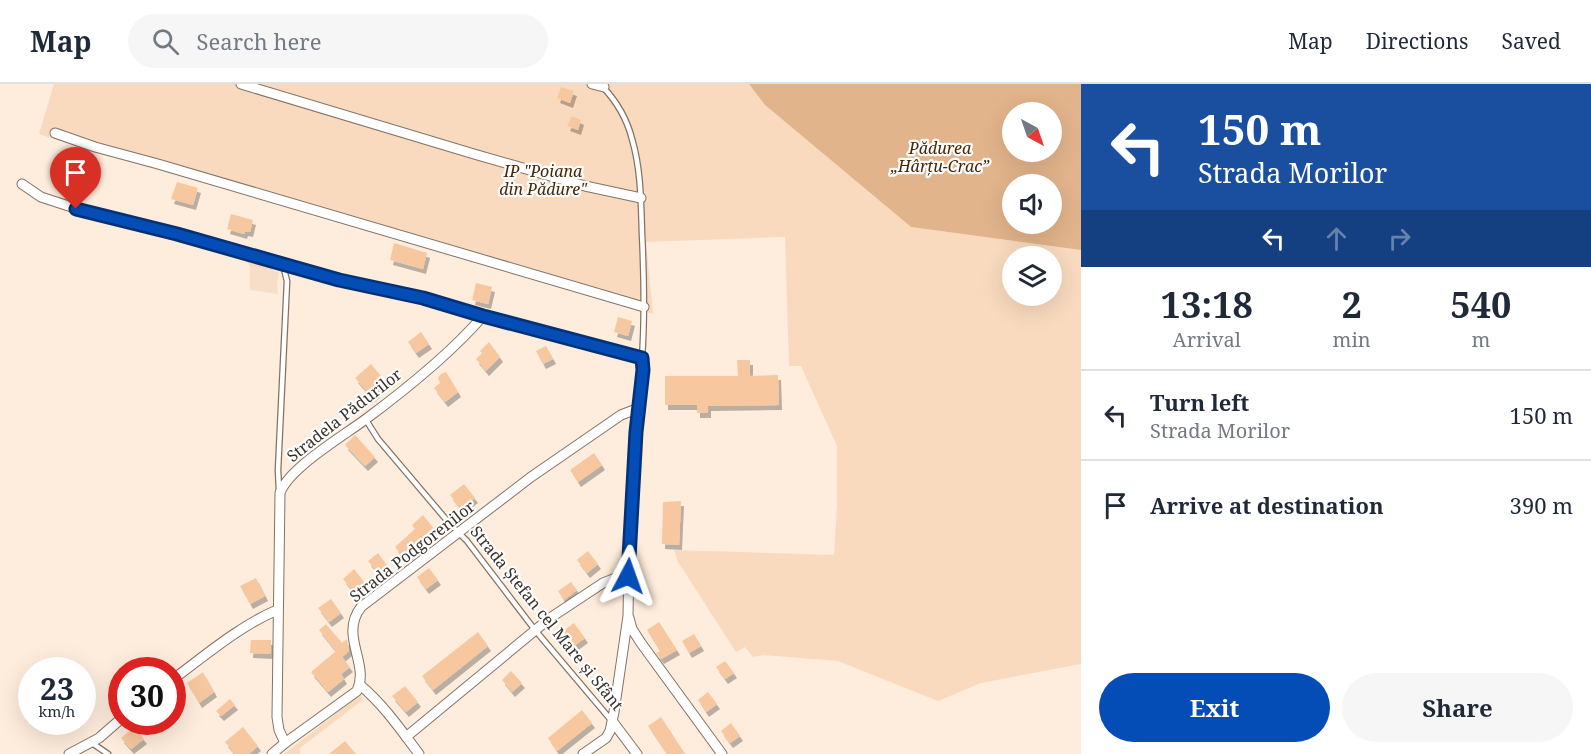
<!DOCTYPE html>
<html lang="en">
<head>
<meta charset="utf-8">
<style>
  :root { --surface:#fff; --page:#f6f6f7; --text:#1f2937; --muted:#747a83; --line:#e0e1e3; --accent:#044cb6 }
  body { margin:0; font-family:"Noto Serif",serif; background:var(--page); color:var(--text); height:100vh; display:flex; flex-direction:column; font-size:22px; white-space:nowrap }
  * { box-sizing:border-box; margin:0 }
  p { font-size:20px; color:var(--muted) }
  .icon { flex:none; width:33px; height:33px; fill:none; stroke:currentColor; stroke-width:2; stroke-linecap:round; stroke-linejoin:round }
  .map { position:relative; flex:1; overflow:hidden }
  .side { display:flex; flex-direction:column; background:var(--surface); width:510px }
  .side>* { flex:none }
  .guide { background:#1a4fa0; color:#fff; overflow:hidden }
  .needle { width:39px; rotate:140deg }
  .fabs { position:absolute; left:1002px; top:18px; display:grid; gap:12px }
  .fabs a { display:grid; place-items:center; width:60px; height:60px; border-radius:50%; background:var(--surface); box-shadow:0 6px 24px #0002; font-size:30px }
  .speed { position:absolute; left:18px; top:573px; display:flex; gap:12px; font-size:30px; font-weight:700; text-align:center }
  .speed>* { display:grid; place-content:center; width:78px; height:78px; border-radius:50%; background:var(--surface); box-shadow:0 6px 24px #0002; line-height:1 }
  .speed small { font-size:15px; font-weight:400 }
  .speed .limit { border:9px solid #d22; background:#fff; color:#111 }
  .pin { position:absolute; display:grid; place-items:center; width:51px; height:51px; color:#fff; margin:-62px -26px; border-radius:50% 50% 50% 0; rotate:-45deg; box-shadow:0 0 6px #0007 }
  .pin .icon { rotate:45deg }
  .me { position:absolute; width:66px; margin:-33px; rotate:4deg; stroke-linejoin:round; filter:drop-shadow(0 0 4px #0008) }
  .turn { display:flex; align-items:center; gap:21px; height:126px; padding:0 18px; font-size:27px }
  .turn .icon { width:78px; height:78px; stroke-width:2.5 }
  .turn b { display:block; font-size:42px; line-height:51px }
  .lanes { display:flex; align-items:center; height:57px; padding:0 18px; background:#0003; justify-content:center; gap:30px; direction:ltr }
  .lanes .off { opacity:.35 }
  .eta { display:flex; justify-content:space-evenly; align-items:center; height:102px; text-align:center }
  .eta b { font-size:36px; font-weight:700; line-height:42px }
  .primary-button { display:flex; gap:12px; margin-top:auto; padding:12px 18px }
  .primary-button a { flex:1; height:69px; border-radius:36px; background:var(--accent); color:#fff; font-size:24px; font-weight:700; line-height:69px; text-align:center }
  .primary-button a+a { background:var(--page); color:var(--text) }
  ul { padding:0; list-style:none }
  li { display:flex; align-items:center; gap:18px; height:90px; padding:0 18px; border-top:2px solid var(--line) }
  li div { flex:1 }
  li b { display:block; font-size:22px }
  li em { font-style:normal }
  header { display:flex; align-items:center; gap:36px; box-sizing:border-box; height:84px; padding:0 30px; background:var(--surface); border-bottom:2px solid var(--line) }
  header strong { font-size:28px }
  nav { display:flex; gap:33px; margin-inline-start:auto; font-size:21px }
  .search { width:420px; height:54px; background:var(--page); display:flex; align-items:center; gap:15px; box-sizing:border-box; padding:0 21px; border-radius:33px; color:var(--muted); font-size:22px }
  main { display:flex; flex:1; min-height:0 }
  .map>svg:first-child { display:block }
  .built { fill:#f6dec9 }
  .green { fill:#f9dabe; fill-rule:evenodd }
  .forest { fill:#e2b48b; fill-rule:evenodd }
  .building { fill:#f7c89f; filter:url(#shadow) }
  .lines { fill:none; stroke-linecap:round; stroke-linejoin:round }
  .lane-casing { stroke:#837365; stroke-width:7 }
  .street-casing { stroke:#837365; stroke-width:11 }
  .lane { stroke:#fff; stroke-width:4.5 }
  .street { stroke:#fff; stroke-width:9 }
  .route-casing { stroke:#033176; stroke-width:15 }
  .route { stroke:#044cb6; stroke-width:10 }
  .labels { text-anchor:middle; stroke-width:4.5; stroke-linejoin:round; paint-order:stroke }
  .park-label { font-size:16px; font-style:italic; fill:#452705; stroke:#fdfdfd }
  .street-label { font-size:16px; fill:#39322c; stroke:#fdfdfd }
</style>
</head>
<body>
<header>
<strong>Map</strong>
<div class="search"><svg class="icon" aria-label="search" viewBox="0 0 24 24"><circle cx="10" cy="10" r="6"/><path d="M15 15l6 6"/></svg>Search here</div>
<nav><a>Map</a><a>Directions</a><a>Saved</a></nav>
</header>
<main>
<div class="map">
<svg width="1081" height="670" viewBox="0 0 1081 670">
  <defs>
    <filter id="shadow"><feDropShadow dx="3" dy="5" stdDeviation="0" flood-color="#0004"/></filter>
  </defs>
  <rect width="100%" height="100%" fill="#feecdc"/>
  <polygon class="built" points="250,183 279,188 277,198 278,210 250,206"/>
  <g class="green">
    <path d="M54 0H749L765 21 911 143 1081 166V580L981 599 938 617 838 577 764 571 753 573 745 563 736 568 678 478 674 466 834 471 837 421V362L801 282H789L785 153 646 158 653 230 204 98 80 64 39 50ZM1012 172H1052V212H1012Z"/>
    <polygon points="245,173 259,177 275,187 250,183"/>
    <polygon points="360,611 364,615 300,664 300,670 284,670"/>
  </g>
  <path class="forest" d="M749 0H1081V166L911 143 765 21ZM1012 28H1052V68H1012ZM1012 100H1052V140H1012Z"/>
  <g class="building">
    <polygon points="561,3 574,7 570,19 557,14"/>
    <polygon points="572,32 581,36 578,46 567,42"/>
    <polygon points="177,98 198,104 193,121 171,115"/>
    <polygon points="231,130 253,136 250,148 245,147 244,150 227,145"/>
    <polygon points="394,159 427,169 423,185 390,176"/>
    <polygon points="476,199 492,203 488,220 472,216"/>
    <polygon points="618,233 632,237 628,252 614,248"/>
    <polygon points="421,248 429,260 416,269 408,258"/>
    <polygon points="489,258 500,273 486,287 476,275 482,269 480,267"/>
    <polygon points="546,262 553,275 543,280 536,267"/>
    <polygon points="737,276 750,276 750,292 778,291 779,321 708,322 708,329 697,329 697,321 665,321 665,292 738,292"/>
    <polygon points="371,280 387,299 372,313 355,294"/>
    <polygon points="446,288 458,308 445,318 434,304 440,299 438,294 441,290"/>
    <polygon points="355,351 375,373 365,382 345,361"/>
    <polygon points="594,369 602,381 578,398 570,386"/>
    <polygon points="464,400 475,414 461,425 450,411"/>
    <polygon points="681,417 679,461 662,460 663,418"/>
    <polygon points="423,431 435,446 413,463 415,466 404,475 395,463 415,445 412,441"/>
    <polygon points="588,467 598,480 587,489 577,476"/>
    <polygon points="378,469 388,483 379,490 368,477"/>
    <polygon points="429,484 438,496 426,505 417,493"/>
    <polygon points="354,485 368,503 356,512 343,495"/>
    <polygon points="256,494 265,512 250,520 240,502"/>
    <polygon points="571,498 577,506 564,516 558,507"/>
    <polygon points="331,515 341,529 329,538 318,524"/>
    <polygon points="659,538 677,566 661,575 656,569 660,567 647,546"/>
    <polygon points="574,539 585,554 574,562 563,547"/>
    <polygon points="326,540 342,559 347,555 349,567 342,573 350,583 341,590 344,595 328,608 311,588 336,567 319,546"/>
    <polygon points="478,548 488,562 433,606 422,592"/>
    <polygon points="694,550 701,562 689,569 682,557"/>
    <polygon points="251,556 271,556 271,570 250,569"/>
    <polygon points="725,577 734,589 725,595 716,583"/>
    <polygon points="511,587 522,599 512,608 502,596"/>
    <polygon points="203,588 214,608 199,619 187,599"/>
    <polygon points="405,602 418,618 406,628 392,612"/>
    <polygon points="708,608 717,620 706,628 698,616"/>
    <polygon points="230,615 235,621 221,632 216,627"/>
    <polygon points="582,626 592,639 557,667 548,654"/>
    <polygon points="661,633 676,656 685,670 667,670 648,642"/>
    <polygon points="731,639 740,652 730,659 721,647"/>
    <polygon points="134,643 144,655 131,665 121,654"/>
    <polygon points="243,643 258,662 249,670 235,670 225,658"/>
    <polygon points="345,657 356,670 329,670"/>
  </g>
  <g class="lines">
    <defs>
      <g id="lane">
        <path d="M603 3C617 18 627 35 632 55 641 85 641 119 642 150 644 191 645 233 642 274"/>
        <polyline points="366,336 378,355 450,440 467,457 535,546 611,636"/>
        <polyline points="279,406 278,386 287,197 283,181"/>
        <polyline points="92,659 108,670"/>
      </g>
      <g id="street">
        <polyline points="241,0 474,70 585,102 641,114"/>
        <polyline points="592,0 604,3"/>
        <polyline points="55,49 95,63 158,80 644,223"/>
        <polyline points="22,100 41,113 93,130 177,150 339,196 423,214 483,232 642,274 643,286 636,348 629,475 628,532 614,628 610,647 606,654 583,670"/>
        <polyline points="629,534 632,545 641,559 722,670"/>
        <path d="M172 596C206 571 238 543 277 526"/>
        <path d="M360 601C383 620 401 646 419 670"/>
        <polyline points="613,638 637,670"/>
        <polyline points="406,653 550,534 603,499 618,493 628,492"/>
        <path d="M285 659 279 646 277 633 280 409C289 384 343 352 366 335 405 306 451 269 483 232"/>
        <polyline points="69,670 99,654 122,634"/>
        <path d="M272 670 285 659 357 607C370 579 339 552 361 523L531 393 621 331 639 324"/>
      </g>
    </defs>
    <use href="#lane" class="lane-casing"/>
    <use href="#street" class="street-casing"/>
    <use href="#lane" class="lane"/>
    <use href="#street" class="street"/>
  </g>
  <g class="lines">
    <defs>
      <polyline id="route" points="76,125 177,150 339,196 423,214 483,232 642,274 643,286 636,348 628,492"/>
    </defs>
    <use href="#route" class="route-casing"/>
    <use href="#route" class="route"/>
  </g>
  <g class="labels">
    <g class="park-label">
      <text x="940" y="70">Pădurea<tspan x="940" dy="18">„Hârțu-Crac”</tspan></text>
      <text x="543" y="93">IP "Poiana<tspan x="543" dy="18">din Pădure"</tspan></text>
    </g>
    <g class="street-label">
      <text transform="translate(344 331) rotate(-38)" y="6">Stradela Pădurilor</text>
      <text transform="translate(412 467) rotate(-38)" y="6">Strada Podgorenilor</text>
      <text transform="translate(547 534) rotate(51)" y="6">Strada Ștefan cel Mare și Sfânt</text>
    </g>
  </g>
</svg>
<div class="fabs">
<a><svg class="needle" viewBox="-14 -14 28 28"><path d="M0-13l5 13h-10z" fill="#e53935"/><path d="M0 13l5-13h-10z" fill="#747a83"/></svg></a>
<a><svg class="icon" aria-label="sound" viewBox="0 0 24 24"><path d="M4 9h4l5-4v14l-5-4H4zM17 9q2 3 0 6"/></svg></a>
<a><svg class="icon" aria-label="layers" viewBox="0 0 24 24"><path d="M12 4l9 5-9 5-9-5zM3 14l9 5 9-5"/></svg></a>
</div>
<div class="speed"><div>23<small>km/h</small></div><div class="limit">30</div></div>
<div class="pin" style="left:76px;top:125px;background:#d93025"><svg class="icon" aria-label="arrive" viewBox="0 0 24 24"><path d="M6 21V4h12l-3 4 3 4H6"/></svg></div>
<svg class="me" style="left:628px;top:492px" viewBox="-20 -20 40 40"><path d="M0-17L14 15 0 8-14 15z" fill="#044cb6" stroke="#fff" stroke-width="4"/></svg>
</div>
<section class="side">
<div class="guide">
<div class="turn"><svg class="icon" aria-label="left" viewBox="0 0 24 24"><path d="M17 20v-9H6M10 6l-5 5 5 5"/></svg><div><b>150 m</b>Strada Morilor</div></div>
<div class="lanes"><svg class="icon" aria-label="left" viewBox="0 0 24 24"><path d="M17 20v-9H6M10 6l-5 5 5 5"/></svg><svg class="icon off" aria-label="ahead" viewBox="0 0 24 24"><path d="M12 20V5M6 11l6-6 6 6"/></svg><svg class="icon off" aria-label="right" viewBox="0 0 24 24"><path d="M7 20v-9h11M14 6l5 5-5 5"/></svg></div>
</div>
<div class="eta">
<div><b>13:18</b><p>Arrival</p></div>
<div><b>2</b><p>min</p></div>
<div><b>540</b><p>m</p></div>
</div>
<ul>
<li><svg class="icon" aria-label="left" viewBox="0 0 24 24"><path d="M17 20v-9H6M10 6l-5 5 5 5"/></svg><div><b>Turn left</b><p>Strada Morilor</p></div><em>150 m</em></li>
<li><svg class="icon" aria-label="arrive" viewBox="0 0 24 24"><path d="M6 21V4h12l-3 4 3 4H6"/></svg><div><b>Arrive at destination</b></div><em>390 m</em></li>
</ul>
<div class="primary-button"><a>Exit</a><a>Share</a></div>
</section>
</main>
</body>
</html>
